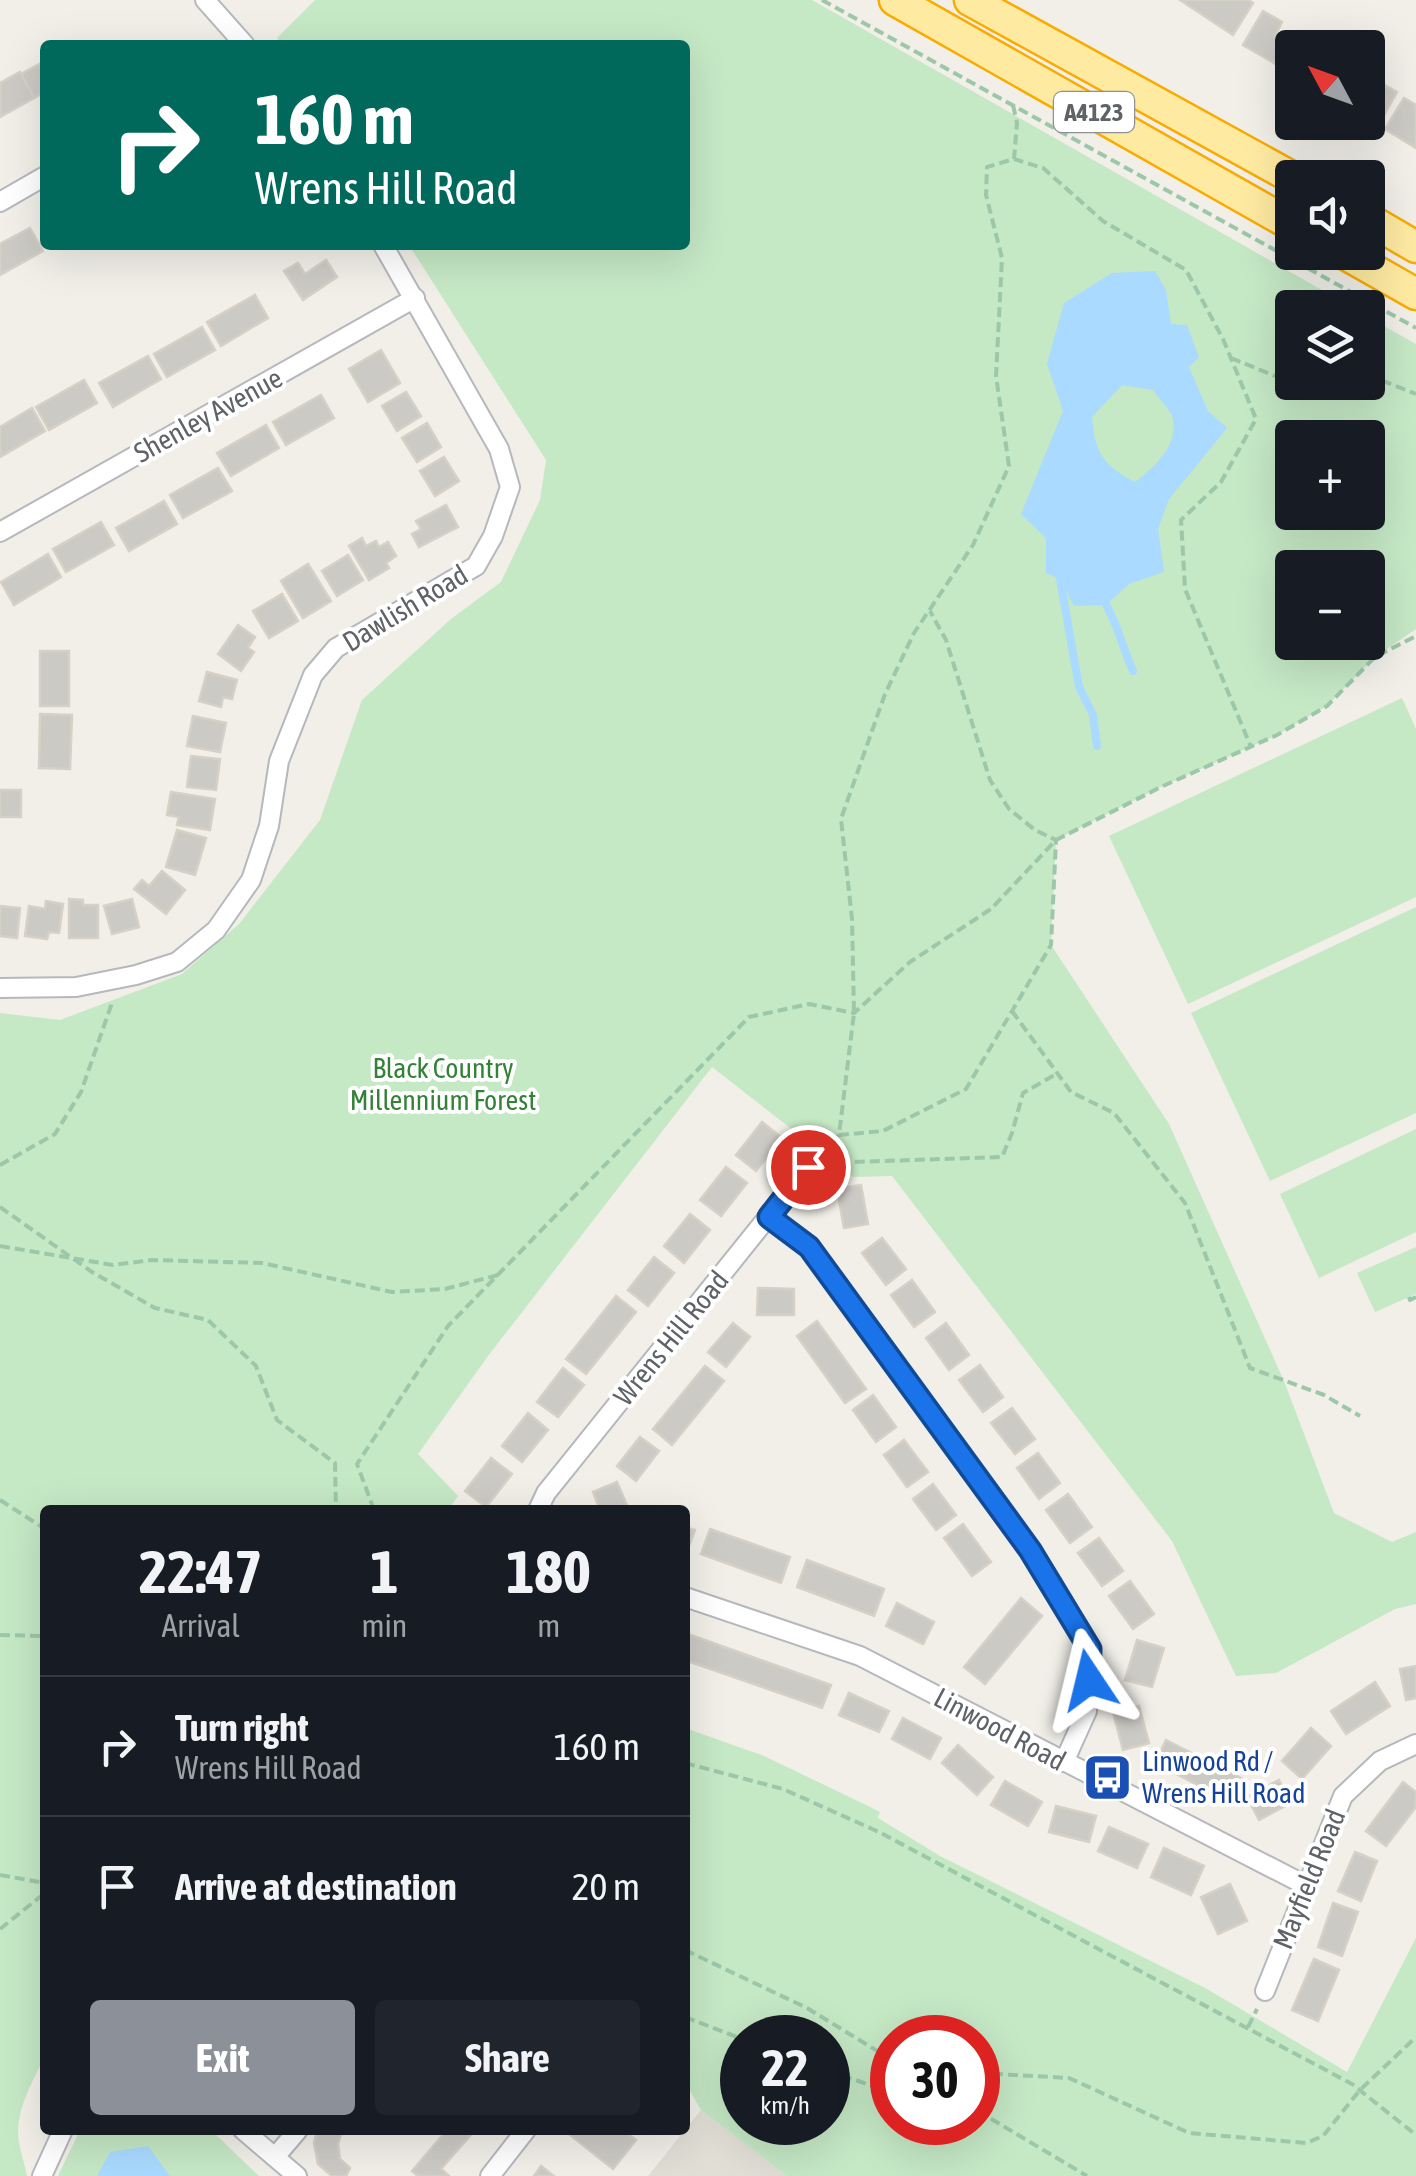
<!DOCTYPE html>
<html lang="en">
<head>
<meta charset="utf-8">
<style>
  :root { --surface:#171b24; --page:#20242c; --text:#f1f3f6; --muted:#9ea1a6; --line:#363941; --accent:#8c9099 }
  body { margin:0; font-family:"Asap Condensed",sans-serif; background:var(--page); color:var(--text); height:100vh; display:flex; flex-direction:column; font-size:38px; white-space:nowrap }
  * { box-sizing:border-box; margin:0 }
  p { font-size:32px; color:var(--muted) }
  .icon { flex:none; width:55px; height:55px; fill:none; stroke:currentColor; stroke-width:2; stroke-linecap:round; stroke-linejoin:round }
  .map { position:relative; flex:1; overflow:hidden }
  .drawer { position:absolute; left:40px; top:1505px; width:650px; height:630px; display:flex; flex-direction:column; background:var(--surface); border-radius:10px; box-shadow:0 10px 40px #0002 }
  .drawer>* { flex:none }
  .guide { position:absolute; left:40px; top:40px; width:650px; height:210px; border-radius:10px; box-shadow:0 10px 40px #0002; background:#00695c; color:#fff; overflow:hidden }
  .needle { width:65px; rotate:311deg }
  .tools { position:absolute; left:1275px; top:30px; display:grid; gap:20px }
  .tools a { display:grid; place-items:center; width:110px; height:110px; border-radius:10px; background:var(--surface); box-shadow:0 10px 40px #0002; font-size:50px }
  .speed { position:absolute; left:720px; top:2015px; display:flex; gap:20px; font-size:50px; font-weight:700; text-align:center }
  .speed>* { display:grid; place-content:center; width:130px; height:130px; border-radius:50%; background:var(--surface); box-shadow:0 10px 40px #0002; line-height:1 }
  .speed small { font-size:25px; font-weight:400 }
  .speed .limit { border:15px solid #d22; background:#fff; color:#111 }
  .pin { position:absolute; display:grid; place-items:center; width:85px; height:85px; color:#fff; margin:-42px; border:5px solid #fff; border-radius:50%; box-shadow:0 2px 10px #0007 }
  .me { position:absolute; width:110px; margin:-55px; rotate:350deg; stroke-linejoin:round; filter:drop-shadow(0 0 8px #0008) }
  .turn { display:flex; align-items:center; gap:35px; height:210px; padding:0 50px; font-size:45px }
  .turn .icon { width:130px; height:130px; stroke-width:2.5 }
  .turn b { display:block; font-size:70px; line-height:85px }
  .eta { display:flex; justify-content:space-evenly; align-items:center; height:170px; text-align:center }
  .eta b { font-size:60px; font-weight:700; line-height:70px }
  .action { display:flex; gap:20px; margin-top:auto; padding:20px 50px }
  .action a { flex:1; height:115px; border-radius:10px; background:var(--accent); color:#fff; font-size:40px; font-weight:700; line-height:115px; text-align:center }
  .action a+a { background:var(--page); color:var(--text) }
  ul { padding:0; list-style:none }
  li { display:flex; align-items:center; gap:30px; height:140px; padding:0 50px; border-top:2px solid var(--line) }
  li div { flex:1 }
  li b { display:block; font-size:38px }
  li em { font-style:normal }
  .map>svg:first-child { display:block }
  .education { fill:#e1ded6 }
  .green { fill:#c5e8c5; fill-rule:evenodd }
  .water { fill:#aadaff; fill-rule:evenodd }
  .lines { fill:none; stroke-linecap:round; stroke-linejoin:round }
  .stream { stroke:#aadaff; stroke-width:8 }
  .building { fill:#cccac5; stroke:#d6d1c6; stroke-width:2.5 }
  .minor-casing { stroke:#b5b8bc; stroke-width:22 }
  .trunk-casing { stroke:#f9ab00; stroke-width:35 }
  .path { stroke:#9cc7a9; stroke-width:4; stroke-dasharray:10 5; stroke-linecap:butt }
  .minor { stroke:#fff; stroke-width:18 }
  .trunk { stroke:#feeaa1; stroke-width:30 }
  .route-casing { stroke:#114b97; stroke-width:25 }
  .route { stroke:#1a73e8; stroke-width:18 }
  .labels { text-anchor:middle; stroke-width:8; stroke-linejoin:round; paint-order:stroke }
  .shield { fill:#fff; stroke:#8f9295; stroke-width:2.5 }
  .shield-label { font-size:25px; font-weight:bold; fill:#5f6368 }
  .street-label { font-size:28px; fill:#5f6368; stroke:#fff }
  .park-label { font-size:28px; fill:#348238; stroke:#fff }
  .transit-label { font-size:28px; fill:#164399; stroke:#fff; text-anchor:start }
</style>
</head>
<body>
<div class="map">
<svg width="1416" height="2176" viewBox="0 0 1416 2176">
  <rect width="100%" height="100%" fill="#f1efe8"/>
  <polygon class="education" points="701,2110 787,2176 648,2176"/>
  <g class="green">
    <path d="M315 0H812L1352 307 1292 308V382H1368V317L1416 344V629L1375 657 1327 706 1277 735 1163 786 1056 840 1051 945 1169 1124 1284 1381 1334 1513 1392 1542 1416 1532V1604L1395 1609 1276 1673 1236 1676 1172 1541 892 1176 853 1177 712 1067 488 1356 418 1454 458 1496 448 1510H45V2056C32 2083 14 2112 19 2143 21 2154 25 2165 27 2176H0V1013L60 1020 182 974 239 924 320 820 362 700 451 619 501 582 540 500 546 460 409 245H685V45H281L277 38ZM1292 438H1368V512H1292ZM1292 568H1368V642H1292Z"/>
    <polygon points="1402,698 1416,729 1416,897 1188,1004 1109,836"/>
    <polygon points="1416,907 1416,1113 1270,1181 1191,1013"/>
    <polygon points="1416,1129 1416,1232 1319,1278 1280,1194"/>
    <polygon points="1416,1247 1416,1294 1375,1312 1357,1273"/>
    <path d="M685 1728 764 1756 864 1804 880 1812 878 1818 940 1856 1207 1989 1347 2072 1416 1938V2176H787L701 2110 685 2082ZM742 2038H828V2122H742ZM892 2038H978V2122H892Z"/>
    <polygon points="80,2130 211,2130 259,2176 58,2176"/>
  </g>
  <g class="water">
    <path d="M1155 271 1166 290 1171 324 1187 325 1199 357 1189 367 1208 411 1227 428 1169 499 1158 529 1164 572 1129 584 1106 605 1074 606 1060 579 1046 573V538L1021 514 1063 411 1047 364 1064 303 1112 273ZM1122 385 1153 390C1158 398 1169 408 1172 416 1181 444 1153 468 1135 482 1103 465 1095 454 1092 417Z"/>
    <polygon points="148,2146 170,2176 97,2176 110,2152"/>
  </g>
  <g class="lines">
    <g class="stream">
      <polyline points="1060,579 1079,687 1093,715 1097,746"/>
      <path d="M1106 605C1118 625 1123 649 1133 671"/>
    </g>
  </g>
  <g class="building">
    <polygon points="1180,0 1248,0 1253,3 1233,35"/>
    <polygon points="1263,11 1282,22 1275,36 1286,42 1274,63 1243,45"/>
    <polygon points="1286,42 1295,48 1292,48 1292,74 1274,63"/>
    <polygon points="45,61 45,92 34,98 21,74"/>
    <polygon points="20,72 34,98 0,117 0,83"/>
    <polygon points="1370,77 1397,92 1379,124 1368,117"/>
    <polygon points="1404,98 1416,105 1416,148 1385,129"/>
    <polygon points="30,228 43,251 0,275 0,244"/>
    <polygon points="326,260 337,277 303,300 284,271 298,263 305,274"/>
    <polygon points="255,295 268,318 221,346 207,322"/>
    <polygon points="202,327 215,350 167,377 154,354"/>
    <polygon points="381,350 400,383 368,402 349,369"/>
    <polygon points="148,356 161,379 113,407 99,383"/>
    <polygon points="84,380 97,403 49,430 36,407"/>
    <polygon points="406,392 421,416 397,431 382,406"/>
    <polygon points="321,395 334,418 286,445 273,422"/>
    <polygon points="32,408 45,431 0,457 0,427"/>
    <polygon points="427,423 441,447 417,462 402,438"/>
    <polygon points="266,425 279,448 231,476 217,453"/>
    <polygon points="444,457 459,481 435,496 420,471"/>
    <polygon points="218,468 232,491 183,518 170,495"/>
    <polygon points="164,501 177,524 129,551 116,528"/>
    <polygon points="446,505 458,527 419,547 412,534 421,529 416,521"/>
    <polygon points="101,522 114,545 66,572 53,549"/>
    <polygon points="362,538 366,546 376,541 379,547 388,542 396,556 386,563 389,568 369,580 349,546"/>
    <polygon points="48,554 61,577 14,605 1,582"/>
    <polygon points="348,555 363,580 337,596 322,571"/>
    <polygon points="308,564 331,601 303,618 281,581"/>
    <polygon points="282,594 298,621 269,638 253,611"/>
    <polygon points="238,625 255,637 248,648 254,652 241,671 218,654"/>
    <rect x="40" y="651" width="29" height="55"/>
    <polygon points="207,672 237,680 232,699 223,697 221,707 199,701"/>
    <polygon points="40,714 72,715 70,769 39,768"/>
    <polygon points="193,716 226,723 220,752 187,746"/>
    <polygon points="191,756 220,759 216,790 187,787"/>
    <rect x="0" y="790" width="21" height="27"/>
    <polygon points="171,792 215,799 210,830 177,825 179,817 167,815"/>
    <polygon points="177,830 206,838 195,875 166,867"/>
    <polygon points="162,871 185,890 166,914 134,889 142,880 149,886"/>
    <polygon points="69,899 83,900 83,905 98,905 98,938 69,938"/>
    <polygon points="132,899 139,927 112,934 104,906"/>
    <polygon points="46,901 63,904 59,933 49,932 47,939 25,936 29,906 45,909"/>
    <polygon points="0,906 20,908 17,938 0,936"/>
    <polygon points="762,1122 782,1138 756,1171 736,1155"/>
    <polygon points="726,1167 747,1183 721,1216 700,1200"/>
    <polygon points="861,1185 868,1224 844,1228 837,1189"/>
    <polygon points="690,1214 710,1230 684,1263 664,1246"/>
    <polygon points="882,1238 906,1269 886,1285 862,1253"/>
    <polygon points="654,1257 674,1273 648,1306 628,1290"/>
    <polygon points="912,1280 935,1312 914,1327 891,1295"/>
    <polygon points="758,1288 794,1289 794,1315 757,1315"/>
    <polygon points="616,1296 636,1312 586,1374 566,1359"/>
    <polygon points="817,1321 866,1389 845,1403 797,1336"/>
    <polygon points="733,1323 750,1337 726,1367 708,1352"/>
    <polygon points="946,1323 969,1355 949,1370 926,1338"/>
    <polygon points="980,1365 1003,1397 983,1412 959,1380"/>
    <polygon points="705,1366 724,1381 672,1445 653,1429"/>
    <polygon points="563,1368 584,1385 558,1417 537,1402"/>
    <polygon points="873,1395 896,1427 876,1442 853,1410"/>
    <polygon points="1012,1408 1035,1439 1015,1454 991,1423"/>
    <polygon points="528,1413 548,1430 522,1462 502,1446"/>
    <polygon points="640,1437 659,1451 636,1481 617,1466"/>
    <polygon points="904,1440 928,1472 907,1487 884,1455"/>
    <polygon points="1038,1453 1060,1483 1039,1499 1017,1468"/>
    <polygon points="491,1458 512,1474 486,1507 465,1491"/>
    <polygon points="617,1482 629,1510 600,1510 593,1492"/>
    <polygon points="933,1484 956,1515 936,1530 913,1499"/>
    <polygon points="1068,1494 1092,1527 1070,1543 1046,1510"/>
    <polygon points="963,1524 991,1562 972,1576 944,1538"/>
    <polygon points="685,1527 695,1530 686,1554 685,1554"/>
    <polygon points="710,1529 790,1557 781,1583 701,1554"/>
    <polygon points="1099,1538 1123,1571 1102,1586 1078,1553"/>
    <polygon points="807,1560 884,1589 874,1616 797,1587"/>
    <polygon points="1130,1581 1154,1614 1133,1629 1109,1596"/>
    <polygon points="1021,1598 1042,1616 985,1684 964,1667"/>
    <polygon points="897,1603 934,1622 923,1644 886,1626"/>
    <polygon points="685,1633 831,1685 822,1708 685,1660"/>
    <polygon points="1137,1640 1164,1648 1152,1687 1125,1680"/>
    <polygon points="1416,1666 1416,1698 1406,1700 1400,1669"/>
    <polygon points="1375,1682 1390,1706 1346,1734 1331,1711"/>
    <polygon points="849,1693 889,1711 879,1732 839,1715"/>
    <polygon points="1139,1706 1149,1743 1123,1750 1113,1712"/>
    <polygon points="903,1718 941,1738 930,1759 892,1739"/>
    <polygon points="1311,1728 1331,1746 1302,1779 1282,1761"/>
    <polygon points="1166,1740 1243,1779 1231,1802 1155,1763"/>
    <polygon points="958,1745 993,1777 977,1795 942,1763"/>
    <polygon points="1279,1780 1291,1803 1259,1820 1247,1797"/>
    <polygon points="1005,1781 1042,1802 1028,1826 991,1805"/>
    <polygon points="1403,1782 1416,1792 1416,1807 1386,1846 1366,1831"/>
    <polygon points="1056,1806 1096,1816 1089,1842 1049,1832"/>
    <polygon points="1109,1827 1148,1844 1137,1868 1098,1851"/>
    <polygon points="1164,1848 1204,1866 1191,1895 1151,1877"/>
    <polygon points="1355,1852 1377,1861 1361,1901 1338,1891"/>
    <polygon points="1230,1884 1247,1921 1218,1934 1201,1897"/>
    <polygon points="1333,1903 1358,1912 1342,1956 1318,1947"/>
    <polygon points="1314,1959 1339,1970 1318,2021 1292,2010"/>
    <polygon points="317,2130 342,2131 338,2144 340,2159 350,2168 346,2176 332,2176 318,2164 314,2143"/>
    <polygon points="447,2130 475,2130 441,2169 449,2176 418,2176 412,2171"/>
    <polygon points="564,2130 623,2130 636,2140 613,2169"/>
    <polygon points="541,2166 554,2176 534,2176"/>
  </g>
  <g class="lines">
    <defs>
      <g id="minor">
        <polyline points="205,0 245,45"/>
        <polyline points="0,202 45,176"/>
        <polyline points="0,532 415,298"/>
        <polyline points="0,988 76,987 136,975 177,962 216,930 251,880 269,826 279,761 313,675 336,648 476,566 493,536 510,487 499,449 383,245"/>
        <polyline points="769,1217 809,1247 1029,1550 1091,1649 1087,1711 1064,1762"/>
        <polyline points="538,1510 546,1493 808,1167"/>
        <polyline points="685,1597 860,1656 1305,1885"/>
        <polyline points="1265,1991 1343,1796 1380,1761 1416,1744"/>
        <polyline points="243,2130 297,2176"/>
        <polyline points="275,2157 298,2130"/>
        <polyline points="42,2176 63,2130"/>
        <polyline points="490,2176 526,2130"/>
      </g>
      <g id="trunk">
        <polyline points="895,0 1292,225"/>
        <polyline points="970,0 1293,178"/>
        <polyline points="1368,219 1416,247"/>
        <polyline points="1342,252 1416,294"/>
      </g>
    </defs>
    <use href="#minor" class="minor-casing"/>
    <use href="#trunk" class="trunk-casing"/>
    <g class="path">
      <polyline points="822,0 1416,328"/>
      <polyline points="1013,105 1017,123 1014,159"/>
      <polyline points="1318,167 1336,178"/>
      <polyline points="1231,358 1280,378 1292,375"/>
      <polyline points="1368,375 1416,394"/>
      <polyline points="1012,1011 1071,1092 1114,1113 1185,1203 1250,1368 1324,1395 1360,1416"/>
      <polyline points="839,1135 883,1131 966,1089 1051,945 1056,840 1035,830 1009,809 990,780 946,640 930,611"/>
      <polyline points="822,1153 839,1135 854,1013 852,919 841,819 885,694 914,633 973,545 1009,466 996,376 1002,258 986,195 987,167 1014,159 1043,168 1103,221 1186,270 1223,339 1256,419 1221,482 1181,520 1185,589 1251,747"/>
      <polyline points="826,1154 852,1162 1002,1157 1012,1133 1023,1093 1058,1073"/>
      <polyline points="0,1165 55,1134 81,1092 113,1000"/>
      <polyline points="0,1207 92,1272 155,1308 208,1320 256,1366 277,1420 335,1463 336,1510"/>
      <polyline points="0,1246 113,1265 152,1260 262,1263 392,1292 445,1289 498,1275"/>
      <polyline points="1409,1297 1410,1300 1416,1297"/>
      <polyline points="0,1500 45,1529"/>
      <polyline points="374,1510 357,1464 448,1326 749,1017 809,1004 854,1013 910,962 991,909 1056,840 1163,786 1277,735 1327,706 1375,657 1416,636"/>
      <polyline points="0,1635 45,1636"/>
      <polyline points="685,1763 783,1789 879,1832 1352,2084 1416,2135"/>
      <polyline points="0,1875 45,1883"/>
      <polyline points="0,1929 45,1893"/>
      <polyline points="685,1950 807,2008 892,2060"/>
      <polyline points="685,2017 742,2039"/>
      <polyline points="1248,2027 1257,2009"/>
      <polyline points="828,2070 883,2090 892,2086"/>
      <polyline points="978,2073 1069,2078 1189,2133 1306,2143 1323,2136 1360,2090 1416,2037"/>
      <polyline points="978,2111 1087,2176"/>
    </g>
    <use href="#minor" class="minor"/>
    <use href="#trunk" class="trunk"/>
  </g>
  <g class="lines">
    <defs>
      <polyline id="route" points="808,1167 769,1217 809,1247 1030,1550 1090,1649 1089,1680"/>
    </defs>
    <use href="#route" class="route-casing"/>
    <use href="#route" class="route"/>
  </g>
  <defs>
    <symbol id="bus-square" viewBox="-11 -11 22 22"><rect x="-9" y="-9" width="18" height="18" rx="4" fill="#1a4fb4" stroke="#fff"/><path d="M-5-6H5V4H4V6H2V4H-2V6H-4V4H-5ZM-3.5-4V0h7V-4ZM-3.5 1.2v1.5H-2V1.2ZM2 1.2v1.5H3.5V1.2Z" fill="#fff"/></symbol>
  </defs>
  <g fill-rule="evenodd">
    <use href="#bus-square" x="1080" y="1750" width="55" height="55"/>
  </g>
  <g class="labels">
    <rect class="shield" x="1054" y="92" width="80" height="40" rx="8"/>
    <g class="shield-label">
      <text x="1094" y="121">A4123</text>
    </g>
    <g class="street-label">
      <text transform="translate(208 415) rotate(-29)" y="10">Shenley Avenue</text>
      <text transform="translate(405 608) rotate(-31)" y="10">Dawlish Road</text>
      <text transform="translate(671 1338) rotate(-51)" y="10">Wrens Hill Road</text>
      <text transform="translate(1000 1729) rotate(28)" y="10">Linwood Road</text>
      <text transform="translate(1309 1879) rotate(-68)" y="10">Mayfield Road</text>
    </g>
    <g class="park-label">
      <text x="443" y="1078">Black Country<tspan x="443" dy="32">Millennium Forest</tspan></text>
    </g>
    <g class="transit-label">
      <text x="1142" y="1771">Linwood Rd /<tspan x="1142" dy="32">Wrens Hill Road</tspan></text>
    </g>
  </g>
</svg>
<div class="tools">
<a><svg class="needle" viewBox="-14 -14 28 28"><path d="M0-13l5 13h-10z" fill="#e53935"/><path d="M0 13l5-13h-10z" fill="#9ea1a6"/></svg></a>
<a><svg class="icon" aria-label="sound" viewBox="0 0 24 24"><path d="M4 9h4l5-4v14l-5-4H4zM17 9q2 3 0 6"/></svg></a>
<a><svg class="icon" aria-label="layers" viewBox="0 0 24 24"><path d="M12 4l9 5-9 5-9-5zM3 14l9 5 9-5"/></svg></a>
<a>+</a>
<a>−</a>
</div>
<div class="speed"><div>22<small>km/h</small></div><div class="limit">30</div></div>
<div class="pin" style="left:808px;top:1167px;background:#d93025"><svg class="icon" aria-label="arrive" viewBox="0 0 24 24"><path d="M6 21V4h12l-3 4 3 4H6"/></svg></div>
<svg class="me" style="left:1089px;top:1680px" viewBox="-20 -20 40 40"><path d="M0-17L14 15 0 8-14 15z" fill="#1a73e8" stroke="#fff" stroke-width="4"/></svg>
<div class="guide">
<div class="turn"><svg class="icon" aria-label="right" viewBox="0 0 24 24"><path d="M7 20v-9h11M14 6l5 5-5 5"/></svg><div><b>160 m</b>Wrens Hill Road</div></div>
</div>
<section class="drawer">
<div class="eta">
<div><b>22:47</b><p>Arrival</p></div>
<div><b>1</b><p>min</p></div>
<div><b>180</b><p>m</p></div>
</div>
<ul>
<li><svg class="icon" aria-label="right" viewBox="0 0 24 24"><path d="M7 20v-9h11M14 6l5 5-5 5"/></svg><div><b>Turn right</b><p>Wrens Hill Road</p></div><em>160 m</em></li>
<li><svg class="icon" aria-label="arrive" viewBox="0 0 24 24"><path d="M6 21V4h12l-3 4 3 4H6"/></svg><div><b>Arrive at destination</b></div><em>20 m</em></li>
</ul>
<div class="action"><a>Exit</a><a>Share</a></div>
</section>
</div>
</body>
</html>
